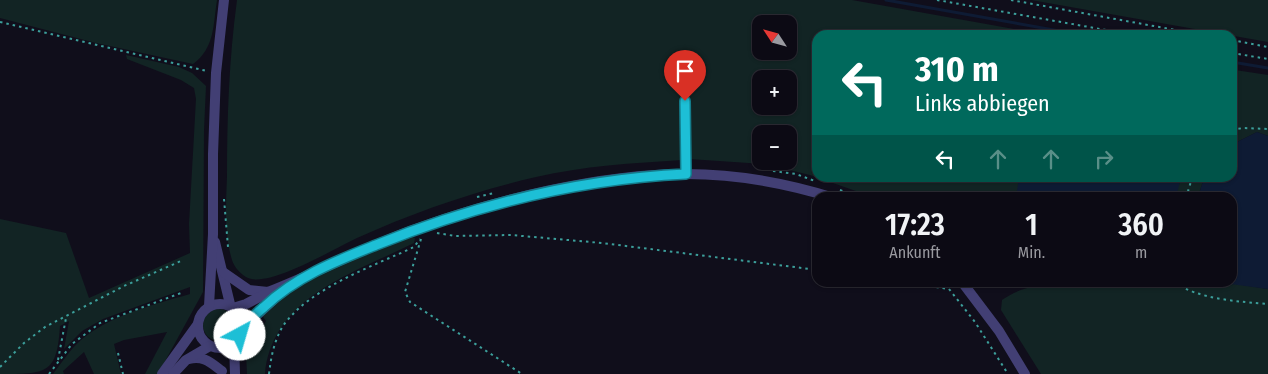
<!DOCTYPE html>
<html lang="de">
<head>
<meta charset="utf-8">
<style>
  :root { --surface:#0c0a14; --page:#1a1822; --text:#f1f3f6; --muted:#9a9aa0; --line:#2c2b34 }
  body { margin:0; font-family:"Fira Sans Condensed",sans-serif; background:var(--page); color:var(--text); height:100vh; display:flex; flex-direction:column; font-size:19px; white-space:nowrap }
  * { box-sizing:border-box; margin:0 }
  p { font-size:16px; color:var(--muted) }
  .icon { flex:none; width:28px; height:28px; fill:none; stroke:currentColor; stroke-width:2; stroke-linecap:round; stroke-linejoin:round }
  .map { position:relative; flex:1; overflow:hidden }
  .sheet { position:absolute; left:812px; top:192px; width:425px; height:95px; display:flex; flex-direction:column; background:var(--surface); border-radius:15px; box-shadow:0 1px 4px #0004,0 0 0 1px var(--line) }
  .sheet>* { flex:none }
  .banner { position:absolute; left:812px; top:30px; width:425px; height:152px; border-radius:15px; box-shadow:0 1px 4px #0004,0 0 0 1px var(--line); background:#00695c; color:#fff; overflow:hidden }
  .needle { width:32px; rotate:306deg }
  .fabs { position:absolute; left:752px; top:15px; display:grid; gap:10px }
  .fabs a { display:grid; place-items:center; width:45px; height:45px; border-radius:10px; background:var(--surface); box-shadow:0 1px 4px #0004,0 0 0 1px var(--line); font-size:25px }
  .pin { position:absolute; display:grid; place-items:center; width:42px; height:42px; color:#fff; margin:-51px -21px; border-radius:50% 50% 50% 0; rotate:-45deg; box-shadow:0 0 5px #0007 }
  .pin .icon { rotate:45deg }
  .me { position:absolute; width:55px; margin:-28px; rotate:39deg; stroke-linejoin:round; filter:drop-shadow(0 0 4px #0008) }
  .turn { display:flex; align-items:center; gap:18px; height:105px; padding:0 20px; font-size:22px }
  .turn .icon { width:65px; height:65px; stroke-width:2.5 }
  .turn b { display:block; font-size:35px; line-height:42px }
  .lanes { display:flex; align-items:center; height:48px; padding:0 20px; background:#0003; justify-content:center; gap:25px; direction:ltr }
  .lanes .off { opacity:.35 }
  .eta { display:flex; justify-content:space-evenly; align-items:center; height:85px; text-align:center }
  .eta b { font-size:30px; font-weight:600; line-height:35px }
  .map>svg:first-child { display:block }
  .green { fill:#122424; fill-rule:evenodd }
  .water { fill:#0e1b34 }
  .lines { fill:none; stroke-linecap:round; stroke-linejoin:round }
  .stream { stroke:#0e1b34; stroke-width:3 }
  .path { stroke:#3c9f9b; stroke-width:2; stroke-dasharray:2.5 4; stroke-linecap:butt }
  .service { stroke:#423f74; stroke-width:4 }
  .tertiary { stroke:#423f74; stroke-width:10 }
  .route-casing { stroke:#137c8b; stroke-width:12 }
  .route { stroke:#1dbfd6; stroke-width:9 }
</style>
</head>
<body>
<div class="map">
<svg width="1268" height="374" viewBox="0 0 1268 374">
  <rect width="100%" height="100%" fill="#100e1b"/>
  <g class="green">
    <path d="M0 0H217C213 25 215 48 193 64L96 43 0 18Z"/>
    <path d="M237 0H852L1014 29 1030 32 1029 35H818V178H1204L1198 197H873L810 175 764 164 689 159V120L684 121 682 160C633 163 583 166 536 177 475 191 414 212 357 238 335 248 266 290 246 277 240 273 234 267 232 260 224 234 226 203 227 177 227 118 229 59 237 0ZM761 24H789V51H761ZM761 79H789V106H761ZM761 134H789V161H761Z"/>
    <polygon points="1031,0 1268,0 1268,42"/>
    <path d="M126 55 179 67 192 73 206 86 204 130 203 292 158 374H145L167 332 124 340 114 344 121 374H94L84 352 63 371 64 374H53C63 361 73 345 86 336 115 314 155 304 190 294V287L103 319 82 331 64 349 69 321 60 326C57 374 47 374 0 374V219L66 233 89 298 190 253 189 224 196 99 194 88 181 80 127 59Z"/>
    <polygon points="1235,70 1268,75 1268,136 1257,132 1233,144 1233,71"/>
    <path d="M410 236 415 238 414 243C354 273 272 297 265 374H247L246 353 266 321 261 314C305 278 357 255 410 236Z"/>
    <path d="M1099 282 1143 285 1152 282H1223L1268 289V374H1041L1001 310 1002 300C1030 280 1065 283 1099 282Z"/>
    <circle cx="219" cy="325" r="16"/>
  </g>
  <g class="water">
    <polygon points="1257,132 1268,136 1268,289 1223,283 1232,282 1232,198 1198,197 1204,178 1232,178 1233,144"/>
    <polygon points="1019,178 1181,178 1176,197 1016,197"/>
  </g>
  <g class="lines">
    <g class="stream">
      <polyline points="886,0 1082,35"/>
      <polyline points="1232,62 1268,68"/>
    </g>
    <g class="path">
      <polyline points="937,0 1134,35"/>
      <polyline points="1011,0 1203,35"/>
      <polyline points="0,22 207,71"/>
      <polyline points="1232,40 1268,47"/>
      <polyline points="1232,53 1268,59"/>
      <polyline points="1232,130 1243,128 1268,129"/>
      <polyline points="773,171 796,174 815,181"/>
      <polyline points="840,190 862,198"/>
      <polyline points="477,197 494,193"/>
      <polyline points="1186,198 1192,178"/>
      <polyline points="224,199 228,247"/>
      <polyline points="437,233 455,236 511,235 602,243 818,270"/>
      <polyline points="421,239 405,292 410,302 522,374"/>
      <polyline points="904,282 948,289"/>
      <path d="M1175 282C1195 299 1242 302 1268 304"/>
      <polyline points="949,289 975,322 1008,374"/>
      <polyline points="245,349 259,328"/>
      <polyline points="118,353 123,374"/>
      <polyline points="58,360 66,318"/>
      <polyline points="0,367 24,343 45,327 124,286 181,261"/>
      <polyline points="49,374 72,344 100,323 181,293"/>
      <path d="M269 374C271 357 274 341 283 326 309 288 374 266 414 247L420 239"/>
    </g>
    <polyline class="service" points="685,101 686,174"/>
    <g class="tertiary">
      <polyline points="215,242 230,304 228,305"/>
      <path d="M223 272 249 290 268 292C317 273 363 248 413 230 495 200 599 174 686 174 737 174 786 183 834 198"/>
      <polyline points="962,282 999,331 1025,374"/>
      <circle cx="220" cy="326" r="22"/>
      <polyline points="209,306 213,234 213,154 216,73 224,0"/>
      <polyline points="233,308 246,304 267,293"/>
      <polyline points="241,330 286,288"/>
      <polyline points="234,342 235,374"/>
      <path d="M189 359C203 355 211 363 222 371"/>
      <polyline points="162,374 198,324"/>
      <polyline points="173,374 186,360 210,346"/>
    </g>
  </g>
  <g class="lines">
    <defs>
      <path id="route" d="M240 335C243 324 256 314 264 307 297 276 336 261 376 245 475 205 579 179 686 174L685 101"/>
    </defs>
    <use href="#route" class="route-casing"/>
    <use href="#route" class="route"/>
  </g>
</svg>
<div class="fabs">
<a><svg class="needle" viewBox="-14 -14 28 28"><path d="M0-13l5 13h-10z" fill="#e53935"/><path d="M0 13l5-13h-10z" fill="#9a9aa0"/></svg></a>
<a>+</a>
<a>−</a>
</div>
<div class="pin" style="left:685px;top:101px;background:#d93025"><svg class="icon" aria-label="arrive" viewBox="0 0 24 24"><path d="M6 21V4h12l-3 4 3 4H6"/></svg></div>
<svg class="me" style="left:240px;top:335px" viewBox="-20 -20 40 40"><circle r="19" fill="#fff"/><path d="M0-13L10 11 0 6-10 11z" fill="#1dbfd6"/></svg>
<div class="banner">
<div class="turn"><svg class="icon" aria-label="left" viewBox="0 0 24 24"><path d="M17 20v-9H6M10 6l-5 5 5 5"/></svg><div><b>310 m</b>Links abbiegen</div></div>
<div class="lanes"><svg class="icon" aria-label="left" viewBox="0 0 24 24"><path d="M17 20v-9H6M10 6l-5 5 5 5"/></svg><svg class="icon off" aria-label="ahead" viewBox="0 0 24 24"><path d="M12 20V5M6 11l6-6 6 6"/></svg><svg class="icon off" aria-label="ahead" viewBox="0 0 24 24"><path d="M12 20V5M6 11l6-6 6 6"/></svg><svg class="icon off" aria-label="right" viewBox="0 0 24 24"><path d="M7 20v-9h11M14 6l5 5-5 5"/></svg></div>
</div>
<section class="sheet">
<div class="eta">
<div><b>17:23</b><p>Ankunft</p></div>
<div><b>1</b><p>Min.</p></div>
<div><b>360</b><p>m</p></div>
</div>
</section>
</div>
</body>
</html>
